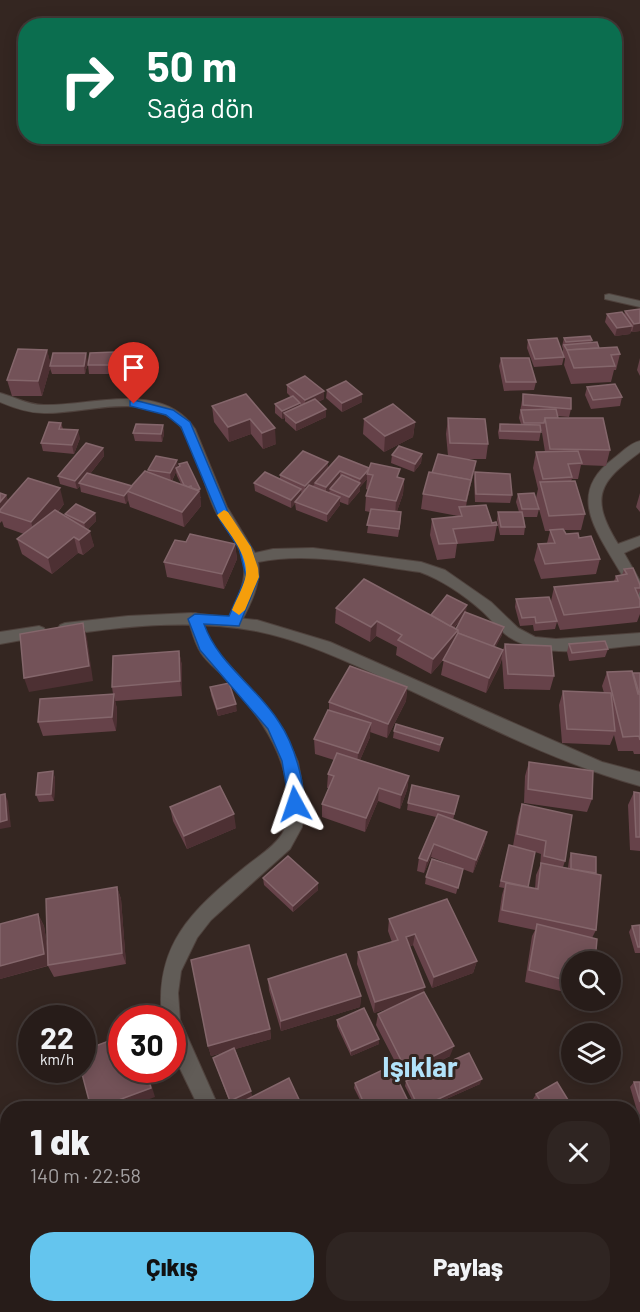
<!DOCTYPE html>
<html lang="tr">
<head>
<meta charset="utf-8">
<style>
  :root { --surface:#271c19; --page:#2f2522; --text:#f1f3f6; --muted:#a4a1a2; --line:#433a38; --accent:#64c5ee }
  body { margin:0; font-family:Barlow,sans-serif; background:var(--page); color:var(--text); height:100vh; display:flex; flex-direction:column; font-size:22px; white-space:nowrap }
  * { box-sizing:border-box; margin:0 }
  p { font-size:20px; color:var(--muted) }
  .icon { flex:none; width:33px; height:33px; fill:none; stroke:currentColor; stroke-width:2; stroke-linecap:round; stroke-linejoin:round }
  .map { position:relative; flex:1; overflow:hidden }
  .details { position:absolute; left:0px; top:1101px; width:640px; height:212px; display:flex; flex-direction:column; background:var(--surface); border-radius:24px 24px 0 0; box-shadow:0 3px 15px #0003,0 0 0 2px var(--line) }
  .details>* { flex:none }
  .hud { position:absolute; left:18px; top:18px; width:604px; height:126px; border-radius:24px; box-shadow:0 3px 15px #0003,0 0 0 2px var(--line); background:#0b6e4f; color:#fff; overflow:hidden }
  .controls { position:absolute; left:561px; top:951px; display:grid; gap:12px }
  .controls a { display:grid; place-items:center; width:60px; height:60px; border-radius:50%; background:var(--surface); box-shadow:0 3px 15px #0003,0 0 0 2px var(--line); font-size:30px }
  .speed { position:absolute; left:18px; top:1005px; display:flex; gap:12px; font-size:30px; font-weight:700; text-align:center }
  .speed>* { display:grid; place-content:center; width:78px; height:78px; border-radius:50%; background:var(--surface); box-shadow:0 3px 15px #0003,0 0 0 2px var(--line); line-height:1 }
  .speed small { font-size:15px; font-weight:400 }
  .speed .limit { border:9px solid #d22; background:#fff; color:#111 }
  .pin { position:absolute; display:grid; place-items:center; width:51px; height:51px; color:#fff; margin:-62px -26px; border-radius:50% 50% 50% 0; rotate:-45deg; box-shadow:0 0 6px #0007 }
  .pin .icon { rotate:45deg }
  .me { position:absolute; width:66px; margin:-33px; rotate:355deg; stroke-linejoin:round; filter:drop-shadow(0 0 4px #0008) }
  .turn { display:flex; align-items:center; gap:21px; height:126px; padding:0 30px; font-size:27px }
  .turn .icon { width:78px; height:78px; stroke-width:2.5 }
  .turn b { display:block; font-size:42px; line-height:51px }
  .round { display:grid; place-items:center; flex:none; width:63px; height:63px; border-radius:24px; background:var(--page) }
  .overview { display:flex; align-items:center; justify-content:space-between; height:102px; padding:0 30px }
  h1 { font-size:36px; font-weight:800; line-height:45px }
  .cta { display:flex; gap:12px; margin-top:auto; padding:12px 30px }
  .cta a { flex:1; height:69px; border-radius:24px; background:var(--accent); color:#111; font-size:24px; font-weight:800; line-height:69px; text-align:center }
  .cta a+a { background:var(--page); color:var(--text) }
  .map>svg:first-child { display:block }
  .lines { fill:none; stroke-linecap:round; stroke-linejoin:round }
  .minor-casing { stroke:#4f423d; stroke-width:2 }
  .tertiary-casing { stroke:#4f423d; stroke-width:2 }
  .minor { fill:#615c57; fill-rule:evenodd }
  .tertiary { fill:#615c57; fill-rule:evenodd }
  .wall { fill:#664249; fill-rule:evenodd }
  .shaded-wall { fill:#4d3033 }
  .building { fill:#735258; stroke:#84666b; stroke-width:1.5 }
  .route { fill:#1a73e8; stroke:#114b97; stroke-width:1.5 }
  .slow { fill:#f59e0b }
  .labels { text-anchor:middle; stroke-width:6; stroke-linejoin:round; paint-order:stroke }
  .near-quarter-label { font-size:28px; font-weight:bold; fill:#b2e3fa; stroke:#342621 }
</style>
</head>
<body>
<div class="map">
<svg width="640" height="1312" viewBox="0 0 640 1312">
  <rect width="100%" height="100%" fill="#342621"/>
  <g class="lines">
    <defs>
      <g id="minor">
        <polygon points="609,294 640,301 640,307 605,299 605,295"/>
        <path d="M0 393C15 397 27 405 44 405 92 406 162 380 195 429L227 507 255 553 273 549 313 548 421 562 445 570 491 602 518 628 535 637 556 639 640 633V645C598 648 546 661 509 637 499 630 491 619 482 611 464 595 442 580 420 572 367 565 310 551 258 562 262 584 249 607 239 626H229L227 622C239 596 253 573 237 545 230 533 221 523 215 510 204 488 196 444 180 426 146 390 87 414 44 413 28 413 14 408 0 402Z"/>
        <path d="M640 441V452C599 482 589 497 618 544L640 536V546L624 553 640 581V605L635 604C629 593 626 581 619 570 597 532 566 494 613 459 621 453 630 443 640 441Z"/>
        <path d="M195 613 200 615 211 645 265 704 283 729 298 762 305 800 302 827 290 849 211 920 197 938 181 971 178 993 180 1020 219 1108H199L172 1052V1018H162C154 945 192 910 245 867 257 857 273 848 282 834 291 819 289 796 286 780 278 739 251 706 223 676 215 668 207 662 201 653 194 642 192 631 188 619L190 615Z"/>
        <polygon points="640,1154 640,1174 633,1175 633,1155"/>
        <polygon points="264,1305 290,1305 287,1312 261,1312"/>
      </g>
      <g id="tertiary">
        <path d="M191 613 257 620 330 642 602 762 640 772V786C555 763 469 717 388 680 345 661 302 640 256 631 192 619 128 626 65 635L60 633 58 629 60 625 65 623 128 616Z"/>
        <polygon points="39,626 44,628 46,632 44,636 0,644 0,632"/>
      </g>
    </defs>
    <use href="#minor" class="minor-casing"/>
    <use href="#tertiary" class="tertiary-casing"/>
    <use href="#minor" class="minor"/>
    <use href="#tertiary" class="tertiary"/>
  </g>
  <g class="wall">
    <polygon points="640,309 640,331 632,332 631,331 630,334 615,336 605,322 607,314 624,315 625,311"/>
    <polygon points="564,338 592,340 591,343 599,348 620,354 616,370 614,370 611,382 571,384 564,365 565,359 563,353 563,349 562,346"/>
    <polygon points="528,340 564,357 562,365 534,367 527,348"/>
    <polygon points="47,350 50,363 88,361 85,374 52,374 50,368 42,396 12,396 7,380"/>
    <polygon points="115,352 116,361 114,374 89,374 88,365"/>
    <polygon points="501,358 536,382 534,390 504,391 499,366"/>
    <polygon points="640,358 640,376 637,370"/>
    <polygon points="287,385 324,391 324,399 318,402 326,409 326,417 296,431 285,421 285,418 282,419 275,413 275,404 291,397 287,393"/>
    <polygon points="587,387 622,397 620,406 591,409 585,395"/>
    <polygon points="327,390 362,394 362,402 342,412 326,398"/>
    <polygon points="246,394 276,444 263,449 251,434 229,442 214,422 212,406"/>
    <polygon points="523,394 571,409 569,417 557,416 558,418 610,450 606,466 581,465 578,479 572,479 571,481 585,514 581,530 564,530 566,534 579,538 600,559 596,574 541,579 534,560 538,544 547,543 550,531 545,531 536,498 538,489 533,468 536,452 545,452 542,433 542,431 541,431 539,441 499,439 498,432 500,424 521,424 519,418"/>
    <polygon points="448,418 488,444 486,459 469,459 475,469 470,487 466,506 497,525 494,541 457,544 455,558 437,560 430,535 432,519 458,517 458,516 421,509 423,494 432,473 448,456 446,434"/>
    <polygon points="364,419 415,422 413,437 384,452 363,434"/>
    <polygon points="61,423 63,429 80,438 74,454 43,451 41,443"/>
    <polygon points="163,425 164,434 162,442 135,441 133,433"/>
    <path d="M103 448 104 456 90 474 132 486 149 473 148 470 178 467H179V464L201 498H200L201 506 184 527 130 507 128 500 126 504 81 492 80 486 77 489 60 484 58 476ZM176 472 177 476 181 484 172 481Z"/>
    <polygon points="422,454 421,463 414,472 391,463 392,455"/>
    <polygon points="328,462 328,468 369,468 404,479 403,494 397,511 401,520 398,537 367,533 370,512 365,511 366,496 368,490 366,489 367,479 360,487 360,491 348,505 340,502 340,505 327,522 296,510 295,503 291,508 255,491 254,483 280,479 280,475"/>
    <polygon points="475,472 512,495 510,503 475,502 474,480"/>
    <polygon points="0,493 6,495 8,501 64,504 58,512 66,516 65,514 95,513 96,521 88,529 94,546 83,555 78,553 52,574 22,554 17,539 24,534 4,527 2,521 0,523"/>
    <polygon points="640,493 640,512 636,507"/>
    <polygon points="518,494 539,509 537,517 524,517 525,527 524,535 500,535 497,520 498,512 519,512 516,502"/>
    <polygon points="186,542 235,544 237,559 224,589 167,577 164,562"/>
    <polygon points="624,569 640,585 640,591 638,596 640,600 640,614 637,622 560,630 557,622 555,629 534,631 533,625 520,626 515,607 516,599 551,601 554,587 614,581 616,576 622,575"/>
    <path d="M336 608 431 615 466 613 502 635 495 647 503 650 505 644 554 676 550 690 504 689 502 659 500 665 486 693 441 675 444 659 431 674 396 655 397 647 376 636 370 642 335 623ZM462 618 456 629 454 628Z"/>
    <polygon points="569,644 608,649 605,657 569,661 567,652"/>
    <polygon points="179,651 182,666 182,696 115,701 117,709 116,731 43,736 38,722 113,694 112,687"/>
    <polygon points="607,672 633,674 640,673 640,754 634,754 633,751 618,751 614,735 610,745 562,743 559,705 563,691 604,693 602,686"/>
    <polygon points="210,687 237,711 218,716 211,695"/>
    <polygon points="407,687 406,701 387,738 370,732 370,737 360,760 409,776 407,790 400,809 378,801 365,832 322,817 322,804 329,788 327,788 328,774 334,760 315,754 314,739 329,710 329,702"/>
    <polygon points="394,731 441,746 439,752 393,738"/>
    <polygon points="529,762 592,799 587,812 524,803 525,776"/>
    <polygon points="53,771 55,779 54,801 39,802 36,795"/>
    <polygon points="634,792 640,793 640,851 630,850 628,805"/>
    <polygon points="459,796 453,820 487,832 484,845 473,873 431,857 424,873 417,871 419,858 436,817 407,810 408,803"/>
    <path d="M522 804 565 861 563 867 568 868 569 860 571 853 596 873V930L592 938 572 962V994L525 982 532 936 535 930 498 922 502 895 504 888 499 887 509 845 513 846 518 817ZM535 852 541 854 540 866 536 875 535 889 528 887Z"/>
    <polygon points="170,807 236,828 187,849 173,821"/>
    <polygon points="463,869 456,894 425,884 426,877"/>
    <polygon points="263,878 318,890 293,912 264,885"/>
    <polygon points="117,887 121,899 126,964 54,977 48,966 0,979 0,924 38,914 44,926 48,951"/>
    <polygon points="389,919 477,961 473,973 432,988 413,945 409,947 423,993 450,1056 404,1079 376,1025 378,1014 395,1006 374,1013 357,964 358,952 392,942 388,931"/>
    <polygon points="640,925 640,953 635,953 629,932 632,926"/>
    <polygon points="268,979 361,996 360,1007 281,1031 269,990"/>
    <polygon points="337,1020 379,1044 351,1056 337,1026"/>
    <polygon points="270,1029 271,1039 235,1049 252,1096 231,1106 213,1058 229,1051 211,1056 208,1046"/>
    <polygon points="406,1081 480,1084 426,1108 416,1108 405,1086"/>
    <polygon points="634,1082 640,1082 640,1121 630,1087"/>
    <polygon points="355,1083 407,1106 401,1108 364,1108 354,1088"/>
    <polygon points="536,1094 573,1108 539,1108 533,1099"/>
    <polygon points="640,1196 640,1259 633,1261 633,1197"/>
    <polygon points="347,1305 425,1305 427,1312 349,1312"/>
    <polygon points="432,1305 508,1305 511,1312 435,1312"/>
  </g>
  <g class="shaded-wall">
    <polygon points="640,323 640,331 632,332 634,324"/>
    <polygon points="632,326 630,334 615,336 617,328"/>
    <polygon points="47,350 51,365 42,396 38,381"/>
    <polygon points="115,352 116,361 114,374 113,365"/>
    <polygon points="86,353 88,361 85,374 84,366"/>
    <polygon points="324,391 324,399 305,408 305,400"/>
    <polygon points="362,394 362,402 342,412 342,403"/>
    <polygon points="300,403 300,411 284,413 285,418 282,419 282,411"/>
    <polygon points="326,409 326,417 296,431 296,423"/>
    <polygon points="250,419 251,434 229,442 228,427"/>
    <polygon points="415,422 413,437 384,452 385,436"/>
    <polygon points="163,425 164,434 162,442 161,434"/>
    <polygon points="275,428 276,444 263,449 262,433"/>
    <polygon points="78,430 80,438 74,454 72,445"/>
    <polygon points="103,448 104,456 82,484 79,483 80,486 77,489 75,481"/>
    <polygon points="422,454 421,463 414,472 415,464"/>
    <polygon points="177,460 178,468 176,468 176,472 171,482 170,473"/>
    <polygon points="476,461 475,469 470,487 464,517 470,482"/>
    <polygon points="328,462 328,470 305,494 305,486"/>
    <polygon points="370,468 367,474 367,479 360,487 360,491 348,505 349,497 360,483 360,479"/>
    <polygon points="340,471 340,479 326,495 326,487"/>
    <polygon points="404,479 403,494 395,517 396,501"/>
    <polygon points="60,488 64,504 36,538 31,522"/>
    <polygon points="200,489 201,506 184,527 182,512 194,491"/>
    <polygon points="301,489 302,497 291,508 291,500"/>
    <polygon points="127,492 128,500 126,504 124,496"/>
    <polygon points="6,495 11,510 0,512 0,502"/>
    <polygon points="340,497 340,505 327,522 327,514"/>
    <polygon points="95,513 96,521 86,531 84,523"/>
    <polygon points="90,531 94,546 83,555 79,540"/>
    <polygon points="74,537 78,553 52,574 48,558"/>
    <polygon points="235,544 237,559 224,589 222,574"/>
    <polygon points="467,605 466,612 447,636 448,628"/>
    <polygon points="377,621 376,636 370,642 371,627"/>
    <polygon points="83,623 87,638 93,681 29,692 24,678"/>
    <polygon points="504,627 502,635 491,656 492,648"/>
    <polygon points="458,630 456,645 431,674 433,659"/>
    <polygon points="503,650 500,665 486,693 489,678"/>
    <polygon points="179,651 182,666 182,696 180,681"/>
    <polygon points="407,687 406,701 387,738 388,724"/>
    <polygon points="114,694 117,709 116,731 112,717"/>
    <polygon points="236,704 237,711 218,716 217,709"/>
    <polygon points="371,723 370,737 357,767 358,753"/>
    <polygon points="53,771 55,779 54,801 51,794"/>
    <polygon points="409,776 407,790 400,809 401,795"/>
    <polygon points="379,788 378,801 365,832 366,818"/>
    <polygon points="5,794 8,801 11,827 0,829 0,822"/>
    <polygon points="234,814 236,828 187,849 184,836"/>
    <polygon points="487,832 484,845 473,873 476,860"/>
    <polygon points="434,844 431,857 424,873 427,861"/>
    <polygon points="318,883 318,890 293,912 293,906"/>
    <polygon points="117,887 121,899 126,964 122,953"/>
    <polygon points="38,914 44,926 50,965 0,979 0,966"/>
    <polygon points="415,934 413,945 404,949 406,937"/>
    <polygon points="477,961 473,973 432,988 434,977"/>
    <polygon points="425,987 422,998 374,1013 375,1002"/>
    <polygon points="361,996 360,1007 281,1031 281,1021"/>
    <polygon points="270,1029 271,1039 211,1056 208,1046"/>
    <polygon points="379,1039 379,1044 351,1056 351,1051"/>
    <polygon points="454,1046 450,1056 404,1079 406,1070"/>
    <polygon points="146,1070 147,1070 155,1097 125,1108 97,1108"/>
    <polygon points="482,1079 480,1084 426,1108 418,1108"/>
    <polygon points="251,1091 252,1096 231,1106 230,1101"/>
    <polygon points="408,1101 407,1106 401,1108 392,1108"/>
    <polygon points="0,1205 6,1239 0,1241"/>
    <polygon points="8,1300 8,1305 15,1305 0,1310 0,1302"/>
    <polygon points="98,1305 103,1305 104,1312 98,1312"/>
    <polygon points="190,1305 192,1305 194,1312 192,1312"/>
  </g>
  <g class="building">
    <polygon points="640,309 640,323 634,324 625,311"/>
    <polygon points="622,312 632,326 617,328 607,314"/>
    <polygon points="590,336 592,340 566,342 564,338"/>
    <polygon points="557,338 564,357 535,359 528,340"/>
    <polygon points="597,342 599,348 567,350 564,345"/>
    <polygon points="617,347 620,354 611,355 615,366 574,368 567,350"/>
    <polygon points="18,349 47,350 38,381 7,380"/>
    <polygon points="115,352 113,365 88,365 90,353"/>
    <polygon points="53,353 86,353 84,366 50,366"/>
    <polygon points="501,358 529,358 536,382 506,382"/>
    <polygon points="305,376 324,391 305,400 287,385"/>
    <polygon points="346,381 362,394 342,403 327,390"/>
    <polygon points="615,384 622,397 593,400 587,387"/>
    <polygon points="246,394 275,428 262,433 250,419 228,427 212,406"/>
    <polygon points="523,394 571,398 571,409 523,405"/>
    <polygon points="293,396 300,403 282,411 275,404"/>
    <polygon points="315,399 326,409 296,423 284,413"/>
    <polygon points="393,404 415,422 385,436 364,419"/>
    <polygon points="556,409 558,418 545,418 544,423 524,423 521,410"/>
    <polygon points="448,418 485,419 488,444 450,443"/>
    <polygon points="545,418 603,418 610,450 550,449"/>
    <polygon points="49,422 61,423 59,429 78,430 72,445 41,443"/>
    <polygon points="136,424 163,425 161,434 133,433"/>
    <polygon points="500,424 540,425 541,432 500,431"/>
    <polygon points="86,443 103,448 75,481 58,476"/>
    <polygon points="399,446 422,454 415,464 392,455"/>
    <polygon points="303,451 328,462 305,486 280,475"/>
    <polygon points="578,451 582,463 568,464 572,477 543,479 536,452"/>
    <polygon points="438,454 476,461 471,480 432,473"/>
    <polygon points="156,456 177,460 170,473 148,470"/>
    <polygon points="339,456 369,468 368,470 360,479 340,471 326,487 315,483"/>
    <polygon points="187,462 200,489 198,490 192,488 191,486 188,487 184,485 176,468 180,466 179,464"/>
    <polygon points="371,463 400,469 397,477 404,479 396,501 366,496 373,475 367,474"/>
    <polygon points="145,471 199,491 182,512 127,491"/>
    <polygon points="265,472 301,489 291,500 254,483"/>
    <polygon points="429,472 471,480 466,501 423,494"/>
    <polygon points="475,472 510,474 512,495 476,494"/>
    <polygon points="87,473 132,486 124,496 79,483"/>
    <polygon points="342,475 360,483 349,497 330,489"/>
    <polygon points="28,478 60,488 31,522 0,512 0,510"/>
    <polygon points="575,481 585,514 549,516 540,482"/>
    <polygon points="309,485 340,497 327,514 295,502"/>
    <polygon points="0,493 6,495 0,502"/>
    <polygon points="534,493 539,509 522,509 518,494"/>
    <polygon points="76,504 95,513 84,523 65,514"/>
    <polygon points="486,505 492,523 496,522 497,525 453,529 457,543 439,544 432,519 462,516 459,507"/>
    <polygon points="371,509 401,512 399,529 367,525"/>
    <polygon points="55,510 90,531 79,540 74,537 48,558 17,539"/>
    <polygon points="498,512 522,512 525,527 501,527"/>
    <polygon points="563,529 566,534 578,533 579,538 591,536 600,559 545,564 538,544 555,543 550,530"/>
    <polygon points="190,534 235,544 222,574 164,562 175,540 186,542"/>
    <polygon points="633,568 640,585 640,588 635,588 640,600 640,607 564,615 554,587 618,581 616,576 627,574 624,569"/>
    <polygon points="364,579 458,630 433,659 398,640 402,635 377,621 371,627 336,608"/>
    <polygon points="447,595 467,605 450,626 431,615"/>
    <polygon points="549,597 557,621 536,623 535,617 522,618 516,599"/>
    <polygon points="465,612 504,627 493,647 458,633 458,635 458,630 456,629"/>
    <polygon points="83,623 89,666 24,678 20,634"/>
    <polygon points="458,633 503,650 489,678 443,660"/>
    <polygon points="605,641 608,649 572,653 569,644"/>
    <polygon points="505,644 551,646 554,676 508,674"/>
    <polygon points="179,651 180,681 112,687 113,656"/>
    <polygon points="350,666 407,687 388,724 329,702"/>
    <polygon points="632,671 638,694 640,694 640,740 639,736 623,737 607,672"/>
    <polygon points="633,673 640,673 640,693 639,693"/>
    <polygon points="229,683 236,704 217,709 210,687"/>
    <polygon points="563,691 611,693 615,731 567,729"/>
    <polygon points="114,694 112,717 38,722 40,699"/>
    <polygon points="328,710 371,723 358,753 314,739"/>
    <polygon points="396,724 443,738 440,745 394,731"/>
    <polygon points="337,753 409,776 401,795 379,788 366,818 322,804 334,776 328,774"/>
    <polygon points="529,762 593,771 592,799 528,789"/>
    <polygon points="53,771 51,794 36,795 38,773"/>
    <polygon points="412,785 459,796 454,814 408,803"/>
    <polygon points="220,786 234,814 184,836 170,807"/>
    <polygon points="634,792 640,793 640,837 636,837"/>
    <polygon points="5,794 7,820 0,822 0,795"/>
    <polygon points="522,804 572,815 565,861 544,856 546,841 517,834"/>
    <polygon points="438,814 487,832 476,860 434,844 427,861 419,858"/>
    <polygon points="509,845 535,852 528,887 501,881"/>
    <polygon points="571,853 596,857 596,873 571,869"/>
    <polygon points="288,856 318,883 293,906 263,878"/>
    <polygon points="432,859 463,869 458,888 426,877"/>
    <polygon points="541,863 601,875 596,930 502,910 506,883 538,889"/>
    <polygon points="117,887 122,953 48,965 46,899"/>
    <polygon points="447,899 477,961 434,977 415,934 406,937 425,987 375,1002 358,952 398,940 389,919"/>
    <polygon points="38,914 44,954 0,966 0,924"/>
    <polygon points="537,924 597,939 595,962 572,962 572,982 529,970"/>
    <polygon points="640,925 640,947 638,947 632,926"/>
    <polygon points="249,945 270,1029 208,1046 191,960"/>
    <polygon points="346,954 361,996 281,1021 268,979"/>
    <polygon points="424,992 454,1046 406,1070 378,1014"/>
    <polygon points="364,1008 379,1039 351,1051 337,1020"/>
    <polygon points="122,1036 122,1070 146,1070 151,1088 97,1108 91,1108 81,1070 82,1070 82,1051"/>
    <polygon points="234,1048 251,1091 230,1101 213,1058"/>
    <polygon points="469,1053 482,1079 419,1108 406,1081"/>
    <polygon points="391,1066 408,1101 392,1108 366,1108 355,1083"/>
    <polygon points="289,1078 303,1108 230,1108"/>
    <polygon points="557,1082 573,1108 545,1108 536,1094"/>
    <polygon points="634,1082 640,1082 640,1102"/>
    <polygon points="640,1196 640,1257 633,1258 633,1197"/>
    <polygon points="0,1224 2,1235 0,1236"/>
    <polygon points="8,1234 8,1300 0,1302 0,1236"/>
    <polygon points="31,1305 98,1305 98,1312 5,1312"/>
    <polygon points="120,1305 190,1305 192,1312 121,1312"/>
    <polygon points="349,1305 425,1305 427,1312 351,1312"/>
    <polygon points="437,1305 508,1305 511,1312 439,1312"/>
  </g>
  <path class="route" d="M134 400 173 410 190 422 231 519 251 547 259 577 239 626 204 624C218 664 257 687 279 722 290 738 297 759 301 777 303 787 305 800 301 809L295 811 290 809 282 761 268 729 200 650 188 619 195 614 229 616 246 577 239 548 220 520 181 427 166 415 130 406V401Z"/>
  <path class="slow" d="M224 510 228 512 251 547 258 568 259 577 245 610 239 615 232 610C236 600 242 590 245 579 251 557 228 532 217 515Z"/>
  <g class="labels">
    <g class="near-quarter-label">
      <text x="420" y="1077">Işıklar</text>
    </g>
  </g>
</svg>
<div class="controls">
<a><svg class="icon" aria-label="search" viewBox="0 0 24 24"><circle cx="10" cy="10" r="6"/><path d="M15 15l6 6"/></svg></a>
<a><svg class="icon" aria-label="layers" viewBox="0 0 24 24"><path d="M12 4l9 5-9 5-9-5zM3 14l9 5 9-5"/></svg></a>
</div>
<div class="speed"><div>22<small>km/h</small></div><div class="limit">30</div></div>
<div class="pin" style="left:134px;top:404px;background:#d93025"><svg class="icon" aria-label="arrive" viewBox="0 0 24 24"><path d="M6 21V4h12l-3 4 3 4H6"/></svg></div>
<svg class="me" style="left:295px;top:804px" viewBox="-20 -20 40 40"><path d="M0-17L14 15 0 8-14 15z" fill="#1a73e8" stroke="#fff" stroke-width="4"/></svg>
<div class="hud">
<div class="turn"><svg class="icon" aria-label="right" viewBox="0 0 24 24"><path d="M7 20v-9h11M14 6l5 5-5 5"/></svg><div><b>50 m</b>Sağa dön</div></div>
</div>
<section class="details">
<div class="overview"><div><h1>1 dk</h1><p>140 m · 22:58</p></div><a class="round"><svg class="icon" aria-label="close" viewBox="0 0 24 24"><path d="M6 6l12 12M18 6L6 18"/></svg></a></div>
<div class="cta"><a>Çıkış</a><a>Paylaş</a></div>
</section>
</div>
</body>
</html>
